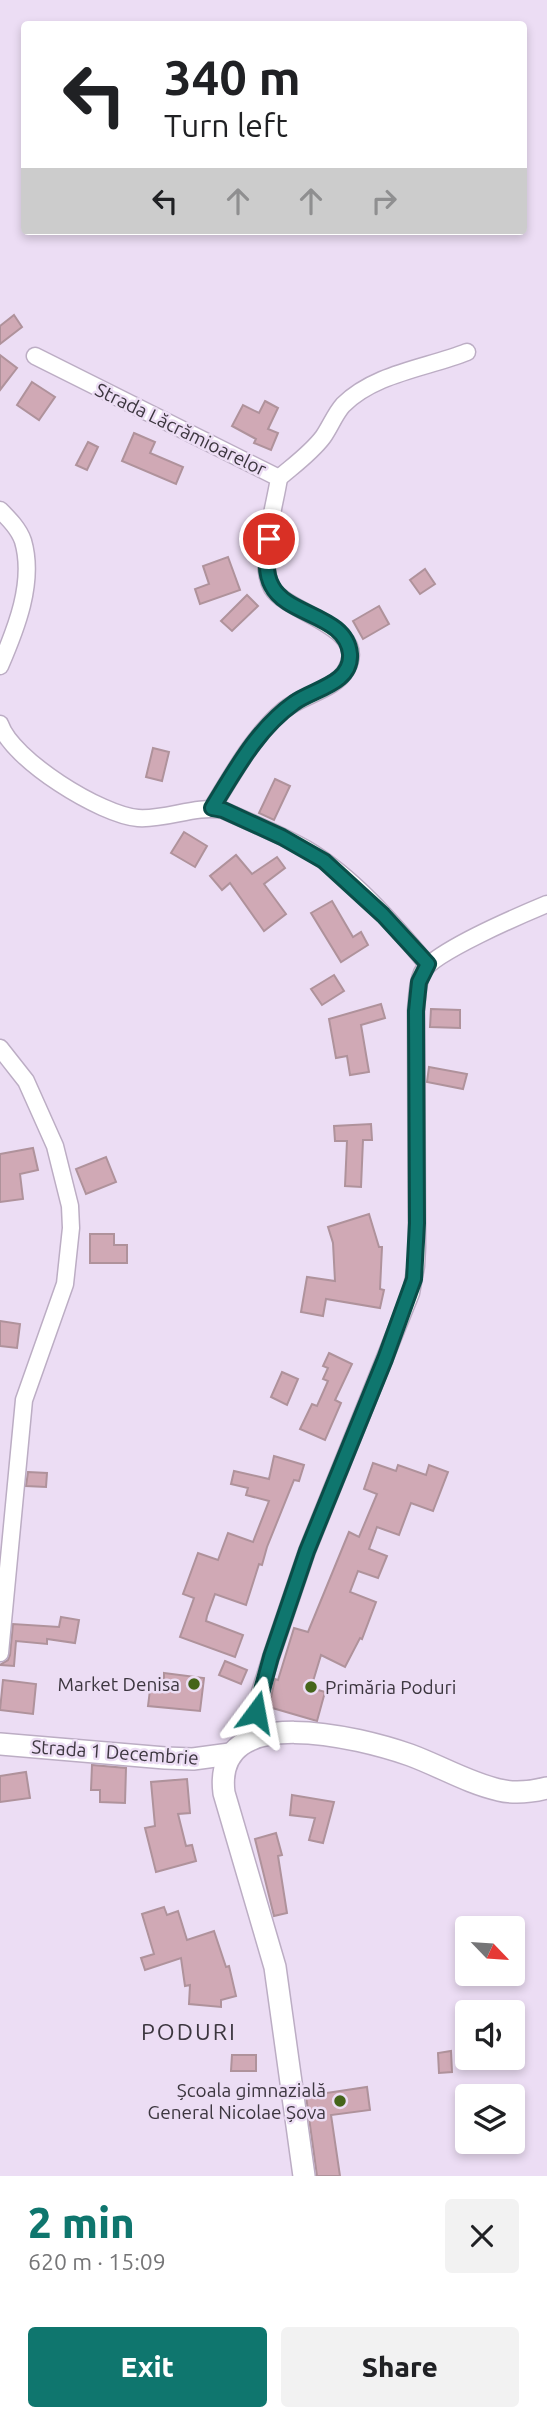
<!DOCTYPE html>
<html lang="en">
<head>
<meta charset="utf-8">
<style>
  :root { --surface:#fff; --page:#f2f2f2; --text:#202124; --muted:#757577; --accent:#0f766e }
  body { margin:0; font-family:Ubuntu,sans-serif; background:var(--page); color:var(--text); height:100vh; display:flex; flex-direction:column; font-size:26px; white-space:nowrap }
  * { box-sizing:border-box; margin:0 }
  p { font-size:23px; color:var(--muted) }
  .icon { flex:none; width:38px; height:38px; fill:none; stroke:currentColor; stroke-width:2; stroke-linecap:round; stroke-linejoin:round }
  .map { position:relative; height:2176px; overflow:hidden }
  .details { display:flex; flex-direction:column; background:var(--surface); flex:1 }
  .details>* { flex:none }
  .guide { position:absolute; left:21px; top:21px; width:506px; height:214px; border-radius:7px; box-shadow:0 4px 10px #0003; background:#fff; color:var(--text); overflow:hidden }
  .needle { width:46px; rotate:115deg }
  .fabs { position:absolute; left:455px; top:1916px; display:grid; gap:14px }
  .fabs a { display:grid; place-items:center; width:70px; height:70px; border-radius:7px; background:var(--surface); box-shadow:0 4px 10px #0003; font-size:35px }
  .pin { position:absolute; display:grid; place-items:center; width:60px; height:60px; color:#fff; margin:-30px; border:4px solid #fff; border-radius:50%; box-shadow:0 2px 7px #0007 }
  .me { position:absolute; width:77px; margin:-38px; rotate:13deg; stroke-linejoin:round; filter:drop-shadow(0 0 5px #0008) }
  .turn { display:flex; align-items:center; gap:24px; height:147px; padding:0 28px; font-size:32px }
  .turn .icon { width:91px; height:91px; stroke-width:2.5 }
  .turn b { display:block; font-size:49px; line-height:60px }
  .lanes { display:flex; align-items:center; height:66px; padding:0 28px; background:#0003; justify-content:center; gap:35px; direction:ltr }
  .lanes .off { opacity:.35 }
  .round { display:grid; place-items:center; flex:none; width:74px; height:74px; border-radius:7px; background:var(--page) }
  .overview { display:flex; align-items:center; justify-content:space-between; height:119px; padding:0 28px }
  h1 { font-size:42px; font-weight:800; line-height:52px; color:var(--accent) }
  .cta { display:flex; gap:14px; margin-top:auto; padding:14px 28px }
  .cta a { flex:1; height:80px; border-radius:7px; background:var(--accent); color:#fff; font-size:28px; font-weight:800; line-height:80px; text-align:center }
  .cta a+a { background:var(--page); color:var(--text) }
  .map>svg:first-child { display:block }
  .building { fill:#d0a9b5; stroke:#af929b; stroke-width:2 }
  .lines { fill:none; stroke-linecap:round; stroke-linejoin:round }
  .street-casing { stroke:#bcadc4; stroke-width:19 }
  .secondary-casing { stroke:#bcadc4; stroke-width:24 }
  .street { stroke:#fff; stroke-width:16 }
  .secondary { stroke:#fff; stroke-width:21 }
  .route-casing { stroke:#0a4d48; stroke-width:18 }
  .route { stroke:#0f766e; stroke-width:12 }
  .poi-dot { fill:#45651a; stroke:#ecddf4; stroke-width:2.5 }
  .labels { text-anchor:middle; stroke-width:5; stroke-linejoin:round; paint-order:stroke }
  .street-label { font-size:19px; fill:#3c363f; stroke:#ecddf4 }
  .poi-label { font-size:19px; fill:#3c363f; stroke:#ecddf4; text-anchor:end }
  .quarter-label { font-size:23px; letter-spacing:2px; fill:#3c363f; stroke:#ecddf4 }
</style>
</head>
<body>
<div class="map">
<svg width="547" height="2176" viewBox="0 0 547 2176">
  <rect width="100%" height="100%" fill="#ecddf4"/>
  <g class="building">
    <polygon points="14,315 22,327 0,344 0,326"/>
    <polygon points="0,355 17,368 0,390"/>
    <polygon points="32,382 55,397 39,420 17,405"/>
    <polygon points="265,401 278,408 268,429 278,433 271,450 254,443 256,439 232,426 243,405 259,413"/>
    <polygon points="134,433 155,442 150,453 183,467 176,484 122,461"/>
    <polygon points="88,442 98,447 87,470 76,465"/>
    <polygon points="228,557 240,590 200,604 195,589 209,584 203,566"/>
    <polygon points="425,569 435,584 420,594 410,580"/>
    <polygon points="247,595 258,606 232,631 221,621"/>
    <polygon points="379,606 389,624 363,639 353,621"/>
    <polygon points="153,748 169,752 162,781 146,777"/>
    <polygon points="275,779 290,786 274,820 259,813"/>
    <polygon points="184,832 207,846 195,867 171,853"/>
    <polygon points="236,855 252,874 277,857 285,868 264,884 286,914 264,931 230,883 222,890 210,876"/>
    <polygon points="332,901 353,937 361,932 368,945 341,962 311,913"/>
    <polygon points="334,975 344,991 322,1005 311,989"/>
    <polygon points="381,1004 385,1018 361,1025 369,1072 350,1075 347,1056 336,1058 329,1019"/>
    <polygon points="431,1009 460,1010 460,1028 430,1027"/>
    <polygon points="429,1067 467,1074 463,1089 427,1082"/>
    <polygon points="371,1124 372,1140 363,1140 361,1187 345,1186 347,1141 335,1141 334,1126"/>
    <polygon points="33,1148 38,1170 20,1174 23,1199 0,1202 0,1154"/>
    <polygon points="106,1157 116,1182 86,1194 76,1169"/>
    <polygon points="369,1214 379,1247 382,1247 380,1289 384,1290 380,1308 326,1299 323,1316 301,1312 307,1277 335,1281 333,1243 328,1227"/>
    <polygon points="90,1234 114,1234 114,1245 127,1245 127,1263 90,1263"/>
    <polygon points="0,1321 20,1324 17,1348 0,1346"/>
    <polygon points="329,1353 352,1364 335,1400 341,1403 325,1440 300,1429 312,1404 317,1406 328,1381 323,1379 328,1368 323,1366"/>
    <polygon points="282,1372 298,1379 287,1405 271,1397"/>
    <polygon points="274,1456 304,1465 299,1481 294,1480 267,1547 262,1565 259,1564 246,1605 215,1594 207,1616 206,1621 243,1635 235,1657 180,1637 194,1598 183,1594 198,1553 218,1560 228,1533 253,1542 269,1501 246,1495 248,1488 231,1484 234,1471 269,1479"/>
    <polygon points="373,1463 396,1471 398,1465 426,1475 429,1465 448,1472 433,1511 411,1503 399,1535 377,1527 369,1549 387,1556 378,1578 358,1571 350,1592 376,1602 362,1639 360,1638 345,1667 321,1655 311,1688 325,1692 317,1721 269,1707 275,1679 278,1680 294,1628 308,1632 349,1532 359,1537 377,1494 364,1489"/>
    <polygon points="28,1472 47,1473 46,1487 26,1486"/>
    <polygon points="61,1617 79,1620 75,1643 47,1639 47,1644 16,1641 14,1666 0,1665 8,1660 10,1655 13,1624 59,1627"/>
    <polygon points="225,1661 247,1670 241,1684 219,1675"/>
    <polygon points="164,1673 204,1678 200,1711 148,1706 151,1682 164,1683"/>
    <polygon points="3,1680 36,1684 33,1714 0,1710"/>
    <polygon points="92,1765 126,1768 125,1803 100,1802 100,1790 91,1790"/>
    <polygon points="26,1772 30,1798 0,1802 0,1776"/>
    <polygon points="187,1779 190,1813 178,1814 186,1846 192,1845 196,1861 156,1872 145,1828 155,1826 151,1782"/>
    <polygon points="292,1795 334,1802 323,1843 309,1840 315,1818 290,1815"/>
    <polygon points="276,1833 282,1855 278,1856 287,1913 274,1916 255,1839"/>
    <polygon points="164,1907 167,1915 178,1911 187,1940 214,1931 226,1967 229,1966 236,1996 221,2000 221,2007 189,2004 190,1985 185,1986 181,1958 145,1970 141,1958 154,1954 142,1914"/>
    <polygon points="451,2051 452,2072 439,2073 438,2053"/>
    <polygon points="232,2055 256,2055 256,2071 231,2071"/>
    <polygon points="367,2087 370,2110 331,2115 340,2176 317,2176 306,2096"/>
  </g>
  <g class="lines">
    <defs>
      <g id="street">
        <path d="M35 356 279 478C275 506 257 562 272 588 288 614 371 627 346 670 335 690 302 695 284 710 253 736 233 774 212 808"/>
        <path d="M279 478C294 465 311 453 323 437 330 427 335 414 343 405 375 373 427 368 467 352"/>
        <path d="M0 510C9 519 19 529 23 541 35 582 16 629 0 666"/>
        <path d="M0 724C12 760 101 815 138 818 167 820 195 805 223 810 251 823 280 834 306 849 352 876 394 924 427 964"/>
        <polyline points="0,1048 26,1081 55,1146 70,1206 71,1228 65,1284 24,1400 0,1653"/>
        <path d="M254 1737 260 1692 271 1657 307 1551 411 1293 416 1266 417 1247 416 1011C417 999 417 984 422 973 431 953 523 914 547 904"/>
      </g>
      <g id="secondary">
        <polyline points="0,1744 165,1758 193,1759 230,1754"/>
        <path d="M304 2176 275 1967 224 1793C212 1699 361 1738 410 1755 440 1766 468 1783 499 1790 515 1794 531 1792 547 1788"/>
      </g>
    </defs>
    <use href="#street" class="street-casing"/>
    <use href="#secondary" class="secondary-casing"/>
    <use href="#street" class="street"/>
    <use href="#secondary" class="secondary"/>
  </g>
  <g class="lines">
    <defs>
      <path id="route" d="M256 1712 271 1657 307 1551 385 1359 414 1279 417 1223 416 1011 419 982 428 964 383 915 324 861 282 837 223 810 212 808C235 771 257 729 294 703 313 689 352 684 350 654 347 615 287 616 272 586 264 572 267 554 269 539"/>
    </defs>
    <use href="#route" class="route-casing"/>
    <use href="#route" class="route"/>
  </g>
  <g class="poi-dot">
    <circle cx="194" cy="1684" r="7"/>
    <circle cx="311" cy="1687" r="7"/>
    <circle cx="340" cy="2101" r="7"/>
  </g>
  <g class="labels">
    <g class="street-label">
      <text transform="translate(181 429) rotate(26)" y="7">Strada Lăcrămioarelor</text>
      <text transform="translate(115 1752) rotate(4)" y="7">Strada 1 Decembrie</text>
    </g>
    <g class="poi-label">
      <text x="180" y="1691">Market Denisa</text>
      <text x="325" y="1694" text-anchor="start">Primăria Poduri</text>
      <text x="326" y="2097">Școala gimnazială<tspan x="326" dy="22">General Nicolae Șova</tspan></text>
    </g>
    <g class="quarter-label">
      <text x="189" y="2040">PODURI</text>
    </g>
  </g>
</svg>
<div class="fabs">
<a><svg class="needle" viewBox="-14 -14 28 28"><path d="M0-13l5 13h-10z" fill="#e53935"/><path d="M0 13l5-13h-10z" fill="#757577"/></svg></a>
<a><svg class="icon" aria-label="sound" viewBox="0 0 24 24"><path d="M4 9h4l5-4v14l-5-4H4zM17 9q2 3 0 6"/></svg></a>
<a><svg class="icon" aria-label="layers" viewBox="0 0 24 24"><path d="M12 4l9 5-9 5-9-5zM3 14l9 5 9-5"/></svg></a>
</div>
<div class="pin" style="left:269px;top:539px;background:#d93025"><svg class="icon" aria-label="arrive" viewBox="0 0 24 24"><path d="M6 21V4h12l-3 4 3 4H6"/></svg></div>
<svg class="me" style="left:256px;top:1712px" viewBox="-20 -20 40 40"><path d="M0-17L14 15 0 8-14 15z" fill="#0f766e" stroke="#fff" stroke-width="4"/></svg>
<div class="guide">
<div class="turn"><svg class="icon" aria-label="left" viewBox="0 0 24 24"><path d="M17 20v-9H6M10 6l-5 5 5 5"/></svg><div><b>340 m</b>Turn left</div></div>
<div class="lanes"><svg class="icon" aria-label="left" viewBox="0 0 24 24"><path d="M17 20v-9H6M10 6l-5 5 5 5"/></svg><svg class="icon off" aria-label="ahead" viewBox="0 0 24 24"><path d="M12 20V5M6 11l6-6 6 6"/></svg><svg class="icon off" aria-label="ahead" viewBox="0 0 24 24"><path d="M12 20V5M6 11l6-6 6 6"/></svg><svg class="icon off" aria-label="right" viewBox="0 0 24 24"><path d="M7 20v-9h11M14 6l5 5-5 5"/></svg></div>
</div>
</div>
<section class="details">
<div class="overview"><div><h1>2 min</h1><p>620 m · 15:09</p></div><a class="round"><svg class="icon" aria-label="close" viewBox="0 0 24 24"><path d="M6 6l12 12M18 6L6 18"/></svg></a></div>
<div class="cta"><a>Exit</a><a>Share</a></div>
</section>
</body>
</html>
